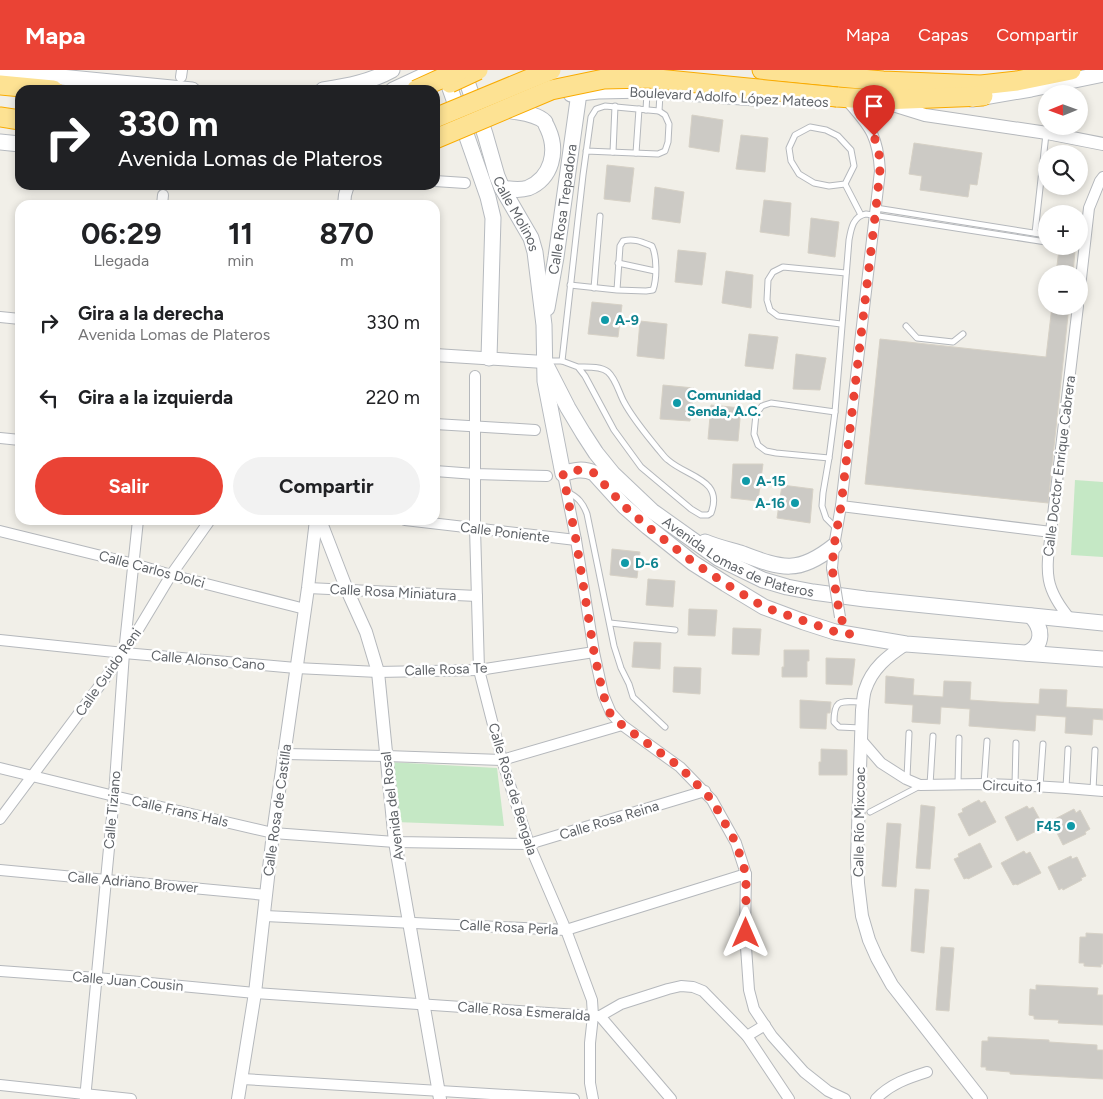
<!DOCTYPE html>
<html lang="es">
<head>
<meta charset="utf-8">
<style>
  :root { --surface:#fff; --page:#f2f2f2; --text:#202124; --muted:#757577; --accent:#ea4335 }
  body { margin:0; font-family:Figtree,sans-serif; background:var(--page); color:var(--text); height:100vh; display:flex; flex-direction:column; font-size:19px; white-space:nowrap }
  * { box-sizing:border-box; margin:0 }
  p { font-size:16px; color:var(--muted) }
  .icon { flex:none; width:28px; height:28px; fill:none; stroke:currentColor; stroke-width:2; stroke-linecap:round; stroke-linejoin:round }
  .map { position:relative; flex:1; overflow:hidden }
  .details { position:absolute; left:15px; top:130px; width:425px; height:325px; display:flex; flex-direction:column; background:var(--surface); border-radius:15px; box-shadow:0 2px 8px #0003 }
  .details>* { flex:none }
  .banner { position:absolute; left:15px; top:15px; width:425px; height:105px; border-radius:15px; box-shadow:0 2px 8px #0003; background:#202124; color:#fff; overflow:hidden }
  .needle { width:32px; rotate:269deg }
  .buttons { position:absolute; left:1038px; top:15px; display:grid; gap:10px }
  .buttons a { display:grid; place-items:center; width:50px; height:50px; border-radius:50%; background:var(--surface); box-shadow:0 2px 8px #0003; font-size:25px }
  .pin { position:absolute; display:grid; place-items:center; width:42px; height:42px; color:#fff; margin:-51px -21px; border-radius:50% 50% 50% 0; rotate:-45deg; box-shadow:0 0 5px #0007 }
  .pin .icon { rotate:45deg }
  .me { position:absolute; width:55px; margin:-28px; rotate:0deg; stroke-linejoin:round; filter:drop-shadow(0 0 4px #0008) }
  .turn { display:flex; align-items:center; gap:18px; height:105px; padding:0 20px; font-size:22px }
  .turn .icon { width:65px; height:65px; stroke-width:2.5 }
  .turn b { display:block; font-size:35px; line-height:42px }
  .eta { display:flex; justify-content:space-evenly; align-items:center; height:85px; text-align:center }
  .eta b { font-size:30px; font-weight:700; line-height:35px }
  .action { display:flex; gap:10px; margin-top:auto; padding:10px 20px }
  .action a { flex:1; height:58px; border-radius:30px; background:var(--accent); color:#fff; font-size:20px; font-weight:700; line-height:58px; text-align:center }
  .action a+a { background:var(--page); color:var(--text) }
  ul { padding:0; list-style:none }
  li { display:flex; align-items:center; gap:15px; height:75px; padding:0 20px }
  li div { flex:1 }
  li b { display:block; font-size:19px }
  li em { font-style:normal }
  header { display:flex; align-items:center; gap:30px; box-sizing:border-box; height:70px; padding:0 25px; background:var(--accent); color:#fff }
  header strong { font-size:24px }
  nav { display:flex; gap:28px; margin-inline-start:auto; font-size:18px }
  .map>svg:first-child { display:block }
  .green { fill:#c5e8c5 }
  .building { fill:#cccac5; stroke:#d6d1c6 }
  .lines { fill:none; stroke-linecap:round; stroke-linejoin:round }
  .service-casing { stroke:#b5b8bc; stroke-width:7 }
  .minor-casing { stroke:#b5b8bc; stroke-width:12 }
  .tertiary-casing { stroke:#b5b8bc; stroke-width:14 }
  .secondary-casing { stroke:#b6babf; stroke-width:17 }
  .motorway-casing { stroke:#f9ab00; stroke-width:21 }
  .service { stroke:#fff; stroke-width:5 }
  .minor { stroke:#fff; stroke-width:10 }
  .tertiary { stroke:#fff; stroke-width:12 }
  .secondary { stroke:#fff; stroke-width:15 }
  .motorway { stroke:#fde293; stroke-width:19 }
  .minor-bridge-casing { stroke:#b5b8bc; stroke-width:12; stroke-linecap:butt }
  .motorway-bridge-casing { stroke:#f9ab00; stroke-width:21; stroke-linecap:butt }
  .minor-bridge { stroke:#fff; stroke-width:10 }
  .motorway-bridge { stroke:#fde293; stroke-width:19 }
  .route { stroke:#ea4335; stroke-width:9; stroke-dasharray:0 16.2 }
  .culture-dot { fill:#0f9aa8; stroke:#fff; stroke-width:2 }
  .labels { text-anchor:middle; stroke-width:5; stroke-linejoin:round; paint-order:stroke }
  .street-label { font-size:14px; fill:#5f6368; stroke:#fff }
  .culture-label { font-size:14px; font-weight:bold; fill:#0d838f; stroke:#fff; text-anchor:start }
</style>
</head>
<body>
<header>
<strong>Mapa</strong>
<nav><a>Mapa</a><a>Capas</a><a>Compartir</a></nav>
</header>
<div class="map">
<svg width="1103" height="1029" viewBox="0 0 1103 1029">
  <rect width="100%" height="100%" fill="#f1efe8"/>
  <g class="green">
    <polygon points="1075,410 1103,412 1103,487 1071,485"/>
    <polygon points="389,692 497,698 504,756 395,752"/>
  </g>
  <g class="building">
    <polygon points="692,45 723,50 719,82 689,77"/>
    <polygon points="741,65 768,68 765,102 736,99"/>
    <polygon points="914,73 982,83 977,115 970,114 968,127 920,120 922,106 909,104"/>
    <polygon points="607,95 634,98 630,132 604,129"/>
    <polygon points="655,117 684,122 680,153 652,149"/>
    <polygon points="764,130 791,133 789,166 760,162"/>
    <polygon points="811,148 839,152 835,187 808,183"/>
    <polygon points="1059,179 1075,181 1073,204 1056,204"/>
    <polygon points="678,180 706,183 702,215 675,212"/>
    <polygon points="726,201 753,205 751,238 722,233"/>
    <polygon points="592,232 622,235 618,267 588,264"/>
    <polygon points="1052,236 1069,236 1048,433 865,414 880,269 1046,287"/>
    <polygon points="640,251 667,254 664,289 637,286"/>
    <polygon points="749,264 778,267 773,299 745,296"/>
    <polygon points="796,284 826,288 820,320 793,319"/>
    <polygon points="663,315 694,318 690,351 660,349"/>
    <polygon points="711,335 741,338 738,371 708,369"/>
    <polygon points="733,394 763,394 758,431 731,428"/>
    <polygon points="782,415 813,419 810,453 777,448"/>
    <polygon points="612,479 640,482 637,508 610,505"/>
    <polygon points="648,509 675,511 673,537 646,535"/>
    <polygon points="689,539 717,540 715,566 688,565"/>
    <polygon points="733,558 761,559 759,585 732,584"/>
    <polygon points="634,572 661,573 660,599 632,597"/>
    <polygon points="784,580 809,580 809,591 807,591 807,607 782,607 782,597 784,597"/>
    <polygon points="826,588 855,589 852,615 826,614"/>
    <polygon points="674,597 701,598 700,624 673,622"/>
    <polygon points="886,606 914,609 913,625 943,627 944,611 971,612 970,630 999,632 1039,634 1040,619 1067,620 1066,637 1103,639 1103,650 1093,649 1092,665 1065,663 1066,647 1036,645 1035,661 969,656 970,639 941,637 940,654 912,652 913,635 885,633"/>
    <polygon points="800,630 831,632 830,643 827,643 826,659 800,658"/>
    <polygon points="821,679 847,680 847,705 819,705 819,692 821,692"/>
    <polygon points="979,730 981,733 985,731 996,752 969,766 958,744 963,742 962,739"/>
    <polygon points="921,735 935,737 930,799 916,798"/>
    <polygon points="1027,736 1029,739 1033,737 1044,757 1017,771 1005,747"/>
    <polygon points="1074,739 1076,743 1080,740 1090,759 1085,762 1086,764 1063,775 1051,751"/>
    <polygon points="887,753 901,754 896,817 882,816"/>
    <polygon points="980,773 992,797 968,809 967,808 964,809 954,789 959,787 958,784"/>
    <polygon points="1024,781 1026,784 1030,782 1041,803 1017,815 1016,814 1013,815 1001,793"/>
    <polygon points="1071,786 1072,789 1077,787 1086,806 1081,808 1082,810 1063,820 1062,818 1059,820 1048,797"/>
    <polygon points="915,819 929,820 924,883 911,881"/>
    <polygon points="1086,863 1103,864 1103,894 1101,894 1101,897 1084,896 1084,893 1079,893 1080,867 1086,867"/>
    <polygon points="941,877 954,878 949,941 936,940"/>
    <polygon points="1036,915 1098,918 1097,925 1103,925 1103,955 1058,953 1059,950 1034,949 1034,946 1029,945 1030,919 1036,920"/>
    <polygon points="988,967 1049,970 1049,972 1097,975 1097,980 1103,980 1103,1009 1010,1004 1010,1002 986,1000 986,997 981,997 982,971 988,971"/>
  </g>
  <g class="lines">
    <defs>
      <g id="service">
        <polyline points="646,40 647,23"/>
        <polyline points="659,41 660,24"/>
        <polygon points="810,57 826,60 838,66 851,80 854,96 845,114 829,116 814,113 799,104 791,91 789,78 795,65"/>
        <polyline points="613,82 615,36"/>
        <polyline points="636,83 639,39"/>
        <polyline points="845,114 861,145"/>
        <polyline points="876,138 1046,165"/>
        <polyline points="1035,163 1046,64"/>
        <polyline points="618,193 655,201"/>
        <path d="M570 215 617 220 646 221 653 220C657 209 657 186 652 176 642 172 634 168 623 171L620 176 617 220"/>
        <polyline points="594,218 600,146"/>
        <polyline points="841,254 778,246 770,240 767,230 768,210 773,202 783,197 846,203"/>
        <polyline points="906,256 917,268 953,272 963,264"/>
        <path d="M546 291H562L578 297 585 306 614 360 641 397 691 439 701 445H708L711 443C724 409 687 407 668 390 664 387 661 382 658 379 646 364 633 349 624 332 619 323 616 309 608 302 601 296 587 297 578 297"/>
        <polyline points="562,291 583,105 591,47 596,39 605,36 659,41 665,45 669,54 668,72 665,81 658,84 586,81"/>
        <polyline points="829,388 776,383 766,381 758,375 754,364 756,344 762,336 771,333 835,342"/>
        <path d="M567 422C578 427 583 433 587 444L614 576 621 598 629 614 633 627 665 657"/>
        <path d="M837 459 826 448 822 436 823 423 829 388 835 342 849 170C851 159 853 146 866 144L1046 172"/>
        <polyline points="610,553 675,560"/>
        <path d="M861 658 839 657 834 652C834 627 842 632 863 632"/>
        <polyline points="907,708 909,663"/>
        <polyline points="958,714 959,668"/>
        <polyline points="984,714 987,671"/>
        <polyline points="930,715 933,666"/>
        <polyline points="1015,715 1016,673"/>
        <polyline points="1040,716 1043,674"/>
        <polyline points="1066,718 1068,679"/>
        <polyline points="1093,720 1095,680"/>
        <polyline points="870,742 920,716"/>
      </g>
      <g id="minor">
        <polyline points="181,7 182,0"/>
        <polyline points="435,111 465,113"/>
        <polyline points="162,135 163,125"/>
        <polyline points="1079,226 1089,138 1100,111 1103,107"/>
        <polyline points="0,247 20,249"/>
        <polyline points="475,306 475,458 479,600 502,690 529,774 566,860 592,930 593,946 590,973 590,1013 593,1029"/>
        <polyline points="435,354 535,360"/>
        <polyline points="0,368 20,370"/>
        <polyline points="435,401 475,404 547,406"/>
        <polyline points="563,404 576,470 594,582 603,624 611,643 622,655 680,697 712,730 736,773 746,804 745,863 749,920 754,939 772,966 804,1002 828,1021 845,1029"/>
        <polyline points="841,436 1051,462"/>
        <polyline points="405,450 576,470"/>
        <polyline points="0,461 134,494 171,505 305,539"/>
        <path d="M832 498 834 476 841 436 880 101C878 67 871 58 850 34"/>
        <polyline points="308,518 477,526"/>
        <path d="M1071 550C1043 517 1046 502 1051 462L1078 236"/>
        <polyline points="0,570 124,583 296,598 378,602 479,600 594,582"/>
        <polyline points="862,671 881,693 906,709 920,715 984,714 1015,715 1066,718 1103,721"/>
        <polyline points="285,684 386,686 502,690 622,655"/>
        <polyline points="0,698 114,726 273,763 395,772 529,774 705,721"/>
        <polyline points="0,749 124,583 171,505 210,450"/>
        <polyline points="0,800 266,825"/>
        <polyline points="265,846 566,860 746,804"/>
        <polyline points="0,901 97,908 255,923 593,946 600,946 621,934 668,919 681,916 693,917 703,921 747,966 789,1029"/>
        <polyline points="600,946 671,1029"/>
        <polyline points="747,966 765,955"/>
        <polyline points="242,1009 574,1029"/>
        <polyline points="0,1015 131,1029"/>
        <polyline points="85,1029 114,726 124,583 138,450"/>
        <path d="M876 1029C890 1014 908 1008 927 1002"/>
      </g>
      <g id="tertiary">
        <polyline points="896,36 925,45 1047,63 1103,74"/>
        <polyline points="344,135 345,125 348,115"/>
        <polyline points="435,285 544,292"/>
        <polyline points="320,450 347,520 366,562 378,602 395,772 440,1029"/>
        <path d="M906 574C888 586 872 598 865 620 863 626 863 634 862 640L857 789 858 813 862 846 869 870 877 888 892 915 981 1029"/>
        <polyline points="238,1029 255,923 273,763 308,518 316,450"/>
      </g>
      <g id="secondary">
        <path id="s1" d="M463 0 485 64 497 106 502 118 531 168 535 182 544 255 545 311 563 404C574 400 583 398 594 403L624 436 648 457 693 493 726 514 764 537 804 552 835 562 906 574 1103 589"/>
        <polyline points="0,1 192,20"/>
        <polyline points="445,4 488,127 493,148 489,288"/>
        <path d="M323 20C348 16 370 12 392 0"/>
        <polyline points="393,20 436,0"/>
        <polyline points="571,24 598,21 647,20 755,28"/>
        <polyline points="972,29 1031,19 1103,4"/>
        <polyline points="0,72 20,74"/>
        <path d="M502 118C511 119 519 121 528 118 552 108 558 81 548 59 548 59 545 53 545 52 537 44 523 43 512 41"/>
        <path id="s2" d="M547 238 556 187 579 23"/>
        <path id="s3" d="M547 297 568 338 583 363 596 383 613 404 652 441 718 488 763 510 787 517 813 522 865 529 1103 553"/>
        <path d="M705 472C717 477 730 480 743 484 782 499 799 504 834 476"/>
        <path d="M1027 583C1044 575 1043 558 1031 546"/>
      </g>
      <g id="motorway">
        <polyline points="762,0 883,11 981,15 1017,11 1071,0"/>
        <polyline points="0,15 53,20"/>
        <polyline points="837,27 882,30 983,26"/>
        <polyline points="0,47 20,50"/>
      </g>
    </defs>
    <use href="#service" class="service-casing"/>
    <use href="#minor" class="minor-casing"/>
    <use href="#tertiary" class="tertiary-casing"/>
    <use href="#secondary" class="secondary-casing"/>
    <use href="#motorway" class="motorway-casing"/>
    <use href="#service" class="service"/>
    <use href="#minor" class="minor"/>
    <use href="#tertiary" class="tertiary"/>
    <use href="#secondary" class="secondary"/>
    <use href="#motorway" class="motorway"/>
    <defs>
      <polyline id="minor-bridge" points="832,498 840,547"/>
      <g id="motorway-bridge">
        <polyline points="450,13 478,0"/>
        <polyline points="416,20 460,0"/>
        <polyline points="435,48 551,0"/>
        <polyline points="435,69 551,20 604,9 648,8 837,27"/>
      </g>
    </defs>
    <use href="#minor-bridge" class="minor-bridge-casing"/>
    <use href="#motorway-bridge" class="motorway-bridge-casing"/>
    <use href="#minor-bridge" class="minor-bridge"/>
    <use href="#motorway-bridge" class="motorway-bridge"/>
  </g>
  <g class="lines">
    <path class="route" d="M746 863V804L736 773 712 730 680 697 622 655 610 643 603 624 594 582 576 470 563 404C574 400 583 398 594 403L624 436 648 457 693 492 726 514 764 537 836 562 850 564 840 547 832 498 834 476 841 436 876 138 880 100 879 83 874 66"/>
  </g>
  <g class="culture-dot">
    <circle cx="605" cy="250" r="5"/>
    <circle cx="677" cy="333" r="5"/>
    <circle cx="746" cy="411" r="5"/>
    <circle cx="795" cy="433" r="5"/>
    <circle cx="625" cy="493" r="5"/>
    <circle cx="1071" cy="756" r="5"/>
  </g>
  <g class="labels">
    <g class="street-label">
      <text transform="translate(729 27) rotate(3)" y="5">Boulevard Adolfo López Mateos</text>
      <text dy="5" stroke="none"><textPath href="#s2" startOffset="100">Calle Rosa Trepadora</textPath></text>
      <text dy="5" stroke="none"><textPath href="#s1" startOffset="154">Calle Molinos</textPath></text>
      <text transform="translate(1059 396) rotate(-83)" y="5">Calle Doctor Enrique Cabrera</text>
      <text transform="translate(505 462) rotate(7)" y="5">Calle Poniente</text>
      <text dy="5" stroke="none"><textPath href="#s3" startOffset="279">Avenida Lomas de Plateros</textPath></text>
      <text transform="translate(152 499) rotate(15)" y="5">Calle Carlos Dolci</text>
      <text transform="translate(393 522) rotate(3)" y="5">Calle Rosa Miniatura</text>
      <text transform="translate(208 590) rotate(5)" y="5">Calle Alonso Cano</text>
      <text transform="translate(446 599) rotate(-2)" y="5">Calle Rosa Te</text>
      <text transform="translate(108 602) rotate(-55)" y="5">Calle Guido Reni</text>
      <text transform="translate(1012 716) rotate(2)" y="5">Circuito 1</text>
      <text transform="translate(513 719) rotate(73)" y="5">Calle Rosa de Bengala</text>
      <text transform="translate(392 736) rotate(-97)" y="5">Avenida del Rosal</text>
      <text transform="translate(112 740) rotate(-85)" y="5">Calle Tiziano</text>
      <text transform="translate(277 740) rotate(-82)" y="5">Calle Rosa de Castilla</text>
      <text transform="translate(180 741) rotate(13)" y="5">Calle Frans Hals</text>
      <text transform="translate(609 750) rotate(-17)" y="5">Calle Rosa Reina</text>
      <text transform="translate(859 752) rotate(-89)" y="5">Calle Río Mixcoac</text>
      <text transform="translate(133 812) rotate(5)" y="5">Calle Adriano Brower</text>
      <text transform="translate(509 857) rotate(3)" y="5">Calle Rosa Perla</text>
      <text transform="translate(128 911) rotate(5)" y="5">Calle Juan Cousin</text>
      <text transform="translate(524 941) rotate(4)" y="5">Calle Rosa Esmeralda</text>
    </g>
    <g class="culture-label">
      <text x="615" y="255">A-9</text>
      <text x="687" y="330">Comunidad<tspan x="687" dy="16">Senda, A.C.</tspan></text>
      <text x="756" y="416">A-15</text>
      <text x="785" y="438" text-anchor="end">A-16</text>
      <text x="635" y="498">D-6</text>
      <text x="1061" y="761" text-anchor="end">F45</text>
    </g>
  </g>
</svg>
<div class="buttons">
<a><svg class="needle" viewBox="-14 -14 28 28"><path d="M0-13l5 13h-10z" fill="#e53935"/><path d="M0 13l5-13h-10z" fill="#757577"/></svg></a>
<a><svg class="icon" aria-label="search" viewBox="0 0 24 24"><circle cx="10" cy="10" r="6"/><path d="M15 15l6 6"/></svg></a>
<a>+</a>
<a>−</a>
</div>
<div class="pin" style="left:874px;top:66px;background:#d93025"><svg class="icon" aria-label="arrive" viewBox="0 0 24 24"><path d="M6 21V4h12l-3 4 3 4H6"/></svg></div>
<svg class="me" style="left:746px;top:863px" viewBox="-20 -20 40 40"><path d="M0-17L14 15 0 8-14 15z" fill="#ea4335" stroke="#fff" stroke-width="4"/></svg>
<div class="banner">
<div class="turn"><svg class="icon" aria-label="right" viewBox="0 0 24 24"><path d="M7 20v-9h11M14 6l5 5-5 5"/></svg><div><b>330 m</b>Avenida Lomas de Plateros</div></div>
</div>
<section class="details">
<div class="eta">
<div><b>06:29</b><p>Llegada</p></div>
<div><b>11</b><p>min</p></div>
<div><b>870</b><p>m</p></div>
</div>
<ul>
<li><svg class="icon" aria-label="right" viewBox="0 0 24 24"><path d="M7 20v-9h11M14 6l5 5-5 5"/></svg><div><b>Gira a la derecha</b><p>Avenida Lomas de Plateros</p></div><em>330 m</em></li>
<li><svg class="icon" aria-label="left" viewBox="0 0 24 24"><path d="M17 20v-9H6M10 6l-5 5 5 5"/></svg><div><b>Gira a la izquierda</b></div><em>220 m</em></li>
</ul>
<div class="action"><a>Salir</a><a>Compartir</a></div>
</section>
</div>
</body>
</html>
